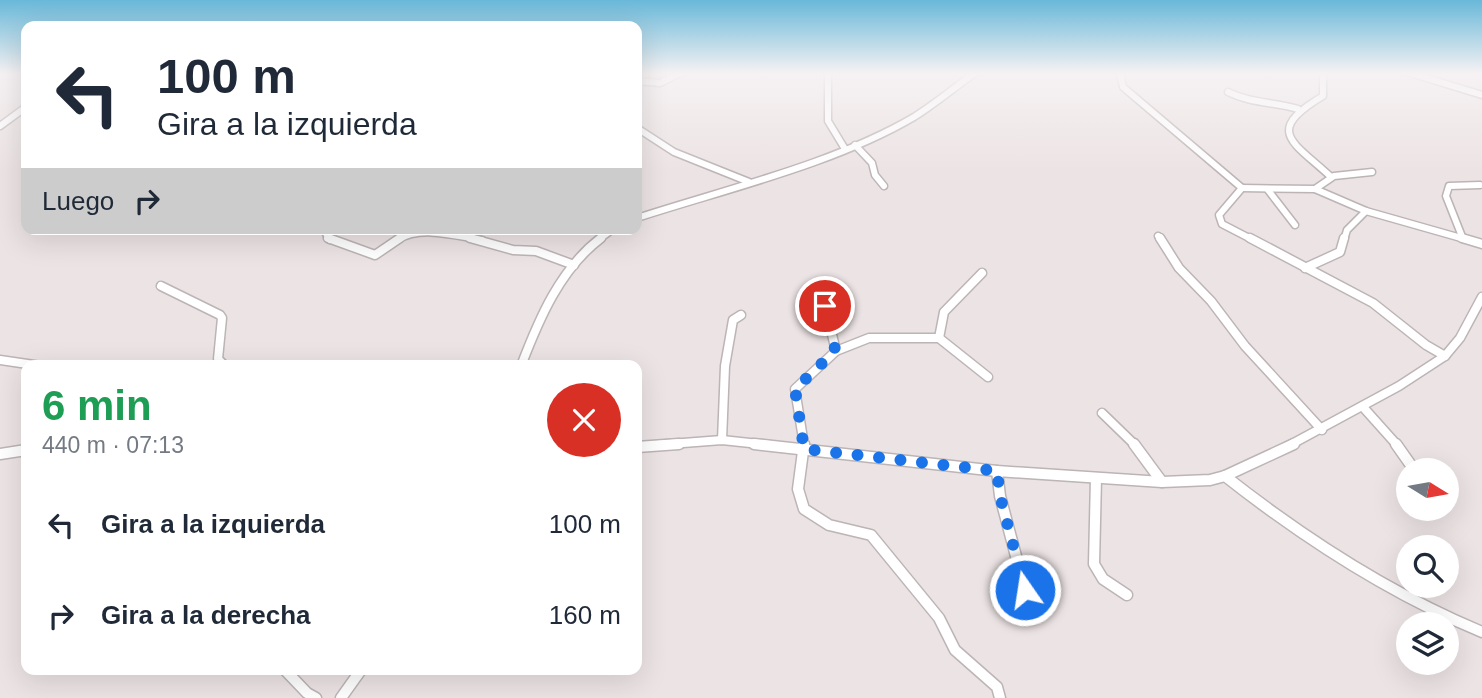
<!DOCTYPE html>
<html lang="es">
<head>
<meta charset="utf-8">
<style>
  :root { --surface:#fff; --page:#f2f2f3; --text:#1f2937; --muted:#747a83 }
  body { margin:0; font-family:Arial,sans-serif; background:var(--page); color:var(--text); height:100vh; display:flex; flex-direction:column; font-size:26px; white-space:nowrap }
  * { box-sizing:border-box; margin:0 }
  p { font-size:23px; color:var(--muted) }
  .icon { flex:none; width:38px; height:38px; fill:none; stroke:currentColor; stroke-width:2; stroke-linecap:round; stroke-linejoin:round }
  .map { position:relative; flex:1; overflow:hidden }
  .sheet { position:absolute; left:21px; top:360px; width:621px; height:315px; display:flex; flex-direction:column; background:var(--surface); border-radius:14px; box-shadow:0 7px 28px #0002 }
  .sheet>* { flex:none }
  .guide { position:absolute; left:21px; top:21px; width:621px; height:214px; border-radius:14px; box-shadow:0 7px 28px #0002; background:#fff; color:var(--text); overflow:hidden }
  .needle { width:46px; rotate:101deg }
  .controls { position:absolute; left:1396px; top:458px; display:grid; gap:14px }
  .controls a { display:grid; place-items:center; width:63px; height:63px; border-radius:50%; background:var(--surface); box-shadow:0 7px 28px #0002; font-size:35px }
  .pin { position:absolute; display:grid; place-items:center; width:60px; height:60px; color:#fff; margin:-30px; border:4px solid #fff; border-radius:50%; box-shadow:0 2px 7px #0007 }
  .me { position:absolute; width:77px; margin:-38px; rotate:347deg; stroke-linejoin:round; filter:drop-shadow(0 0 5px #0008) }
  .turn { display:flex; align-items:center; gap:24px; height:147px; padding:0 21px; font-size:32px }
  .turn .icon { width:91px; height:91px; stroke-width:2.5 }
  .turn b { display:block; font-size:49px; line-height:60px }
  .then { display:flex; align-items:center; height:66px; padding:0 21px; background:#0003; gap:14px; font-size:26px }
  .round { display:grid; place-items:center; flex:none; width:74px; height:74px; border-radius:37px; background:var(--page) }
  .head { display:flex; align-items:center; justify-content:space-between; height:119px; padding:0 21px }
  h1 { font-size:42px; font-weight:700; line-height:52px; color:#1e9e55 }
  ul { padding:0; list-style:none }
  li { display:flex; align-items:center; gap:21px; height:91px; padding:0 21px }
  li div { flex:1 }
  li b { display:block; font-size:26px }
  li em { font-style:normal }
  .map>svg:first-child { display:block }
  .lines { fill:none; stroke-linecap:round; stroke-linejoin:round }
  .minor-far2-casing { stroke:#bcb4b5; stroke-width:9 }
  .minor-far1-casing { stroke:#bcb4b5; stroke-width:11 }
  .minor-casing { stroke:#bcb4b5; stroke-width:13 }
  .minor-far2 { stroke:#fff; stroke-width:6 }
  .minor-far1 { stroke:#fff; stroke-width:8 }
  .minor { stroke:#fff; stroke-width:10 }
  .route { stroke:#1a73e8; stroke-width:12; stroke-dasharray:0 21.6 }
</style>
</head>
<body>
<div class="map">
<svg width="1482" height="698" viewBox="0 0 1482 698">
  <rect width="100%" height="100%" fill="#ece3e4"/>
  <g class="lines">
    <defs>
      <g id="minor-far2">
        <polyline points="828,73 828,121 845,149"/>
        <polyline points="1120,73 1123,87 1242,188 1219,215 1222,224 1253,240"/>
        <path d="M1323 73V96C1264 131 1292 141 1330 176"/>
        <polyline points="1410,73 1482,95"/>
        <polyline points="637,81 660,83 680,73"/>
        <path d="M1228 92C1250 103 1274 102 1298 109"/>
        <polyline points="0,126 26,107"/>
        <polyline points="637,128 674,152 749,182"/>
        <polyline points="855,145 872,163 875,175 884,186"/>
        <polyline points="1242,188 1315,189 1366,211 1468,240"/>
        <polyline points="1315,189 1334,176 1372,172"/>
        <polyline points="1268,190 1295,225"/>
        <path d="M637 218C726 189 834 164 914 117 935 104 955 87 975 73"/>
        <polyline points="323,229 330,240"/>
        <polyline points="1158,236 1161,240"/>
        <polyline points="1463,239 1446,196 1449,186 1480,185"/>
        <path d="M398 240C420 225 456 236 482 240"/>
        <polyline points="598,240 613,229"/>
        <polyline points="1344,240 1347,230 1366,211"/>
      </g>
      <g id="minor-far1">
        <polyline points="328,238 375,255 400,238"/>
        <polyline points="470,238 513,250 536,251 574,265"/>
        <polyline points="1160,238 1179,268 1211,301 1245,346 1322,430"/>
        <polyline points="1250,238 1373,303 1426,345 1445,356"/>
        <polyline points="1462,238 1482,244"/>
        <polyline points="1305,268 1340,252 1344,238"/>
        <polyline points="161,286 220,315 222,318 218,359 225,366"/>
        <polyline points="812,307 825,306 836,351"/>
        <polyline points="939,338 944,312 982,273"/>
        <polyline points="0,360 41,366"/>
        <polyline points="78,366 110,366"/>
        <path d="M521 366C539 319 560 269 601 238"/>
        <polyline points="1363,407 1397,445"/>
        <polyline points="1102,413 1135,445"/>
        <polyline points="722,440 725,366 733,320 741,315"/>
        <polyline points="657,445 722,440 769,445"/>
        <polyline points="804,445 795,389 836,351 869,338 939,338 988,377"/>
        <polyline points="1290,445 1399,386 1445,356 1460,338 1482,297"/>
      </g>
      <g id="minor">
        <polyline points="754,444 997,471 1162,482 1210,480 1225,476 1294,444"/>
        <polyline points="804,444 798,489 804,509 829,525 871,535 939,618 955,650 997,687 1000,698"/>
        <polyline points="1134,444 1162,482"/>
        <polyline points="1396,444 1415,471"/>
        <polyline points="637,447 679,444"/>
        <polyline points="0,454 26,450"/>
        <polyline points="997,471 1000,496 1025,590"/>
        <path d="M1225 476C1305 539 1388 593 1482 632"/>
        <polyline points="1096,478 1094,564 1103,579 1127,595"/>
        <polyline points="285,670 307,693 316,698"/>
        <polyline points="341,698 361,670"/>
      </g>
    </defs>
    <use href="#minor-far2" class="minor-far2-casing"/>
    <use href="#minor-far1" class="minor-far1-casing"/>
    <use href="#minor" class="minor-casing"/>
    <use href="#minor-far2" class="minor-far2"/>
    <use href="#minor-far1" class="minor-far1"/>
    <use href="#minor" class="minor"/>
  </g>
  <linearGradient id="sky" x2="0" y2="1"><stop stop-color="#69b8d9"/><stop offset="0.43" stop-color="#f6f2f3"/><stop offset="1" stop-color="#f6f2f3" stop-opacity="0"/></linearGradient>
  <rect width="1482" height="171" fill="url(#sky)"/>
  <g class="lines">
    <path class="route" d="M825 306C825 324 834 334 835 351L795 389 804 449 997 471 1000 496 1025 590"/>
  </g>
</svg>
<div class="controls">
<a><svg class="needle" viewBox="-14 -14 28 28"><path d="M0-13l5 13h-10z" fill="#e53935"/><path d="M0 13l5-13h-10z" fill="#747a83"/></svg></a>
<a><svg class="icon" aria-label="search" viewBox="0 0 24 24"><circle cx="10" cy="10" r="6"/><path d="M15 15l6 6"/></svg></a>
<a><svg class="icon" aria-label="layers" viewBox="0 0 24 24"><path d="M12 4l9 5-9 5-9-5zM3 14l9 5 9-5"/></svg></a>
</div>
<div class="pin" style="left:825px;top:306px;background:#d93025"><svg class="icon" aria-label="arrive" viewBox="0 0 24 24"><path d="M6 21V4h12l-3 4 3 4H6"/></svg></div>
<svg class="me" style="left:1025px;top:590px" viewBox="-20 -20 40 40"><circle r="17" fill="#1a73e8" stroke="#fff" stroke-width="3"/><path d="M0-11L8 9 0 5-8 9z" fill="#fff"/></svg>
<div class="guide">
<div class="turn"><svg class="icon" aria-label="left" viewBox="0 0 24 24"><path d="M17 20v-9H6M10 6l-5 5 5 5"/></svg><div><b>100 m</b>Gira a la izquierda</div></div>
<div class="then">Luego<svg class="icon" aria-label="right" viewBox="0 0 24 24"><path d="M7 20v-9h11M14 6l5 5-5 5"/></svg></div>
</div>
<section class="sheet">
<div class="head"><div><h1>6 min</h1><p>440 m · 07:13</p></div><a class="round" style="background:#d93025;color:#fff"><svg class="icon" aria-label="close" viewBox="0 0 24 24"><path d="M6 6l12 12M18 6L6 18"/></svg></a></div>
<ul>
<li><svg class="icon" aria-label="left" viewBox="0 0 24 24"><path d="M17 20v-9H6M10 6l-5 5 5 5"/></svg><div><b>Gira a la izquierda</b></div><em>100 m</em></li>
<li><svg class="icon" aria-label="right" viewBox="0 0 24 24"><path d="M7 20v-9h11M14 6l5 5-5 5"/></svg><div><b>Gira a la derecha</b></div><em>160 m</em></li>
</ul>
</section>
</div>
</body>
</html>
